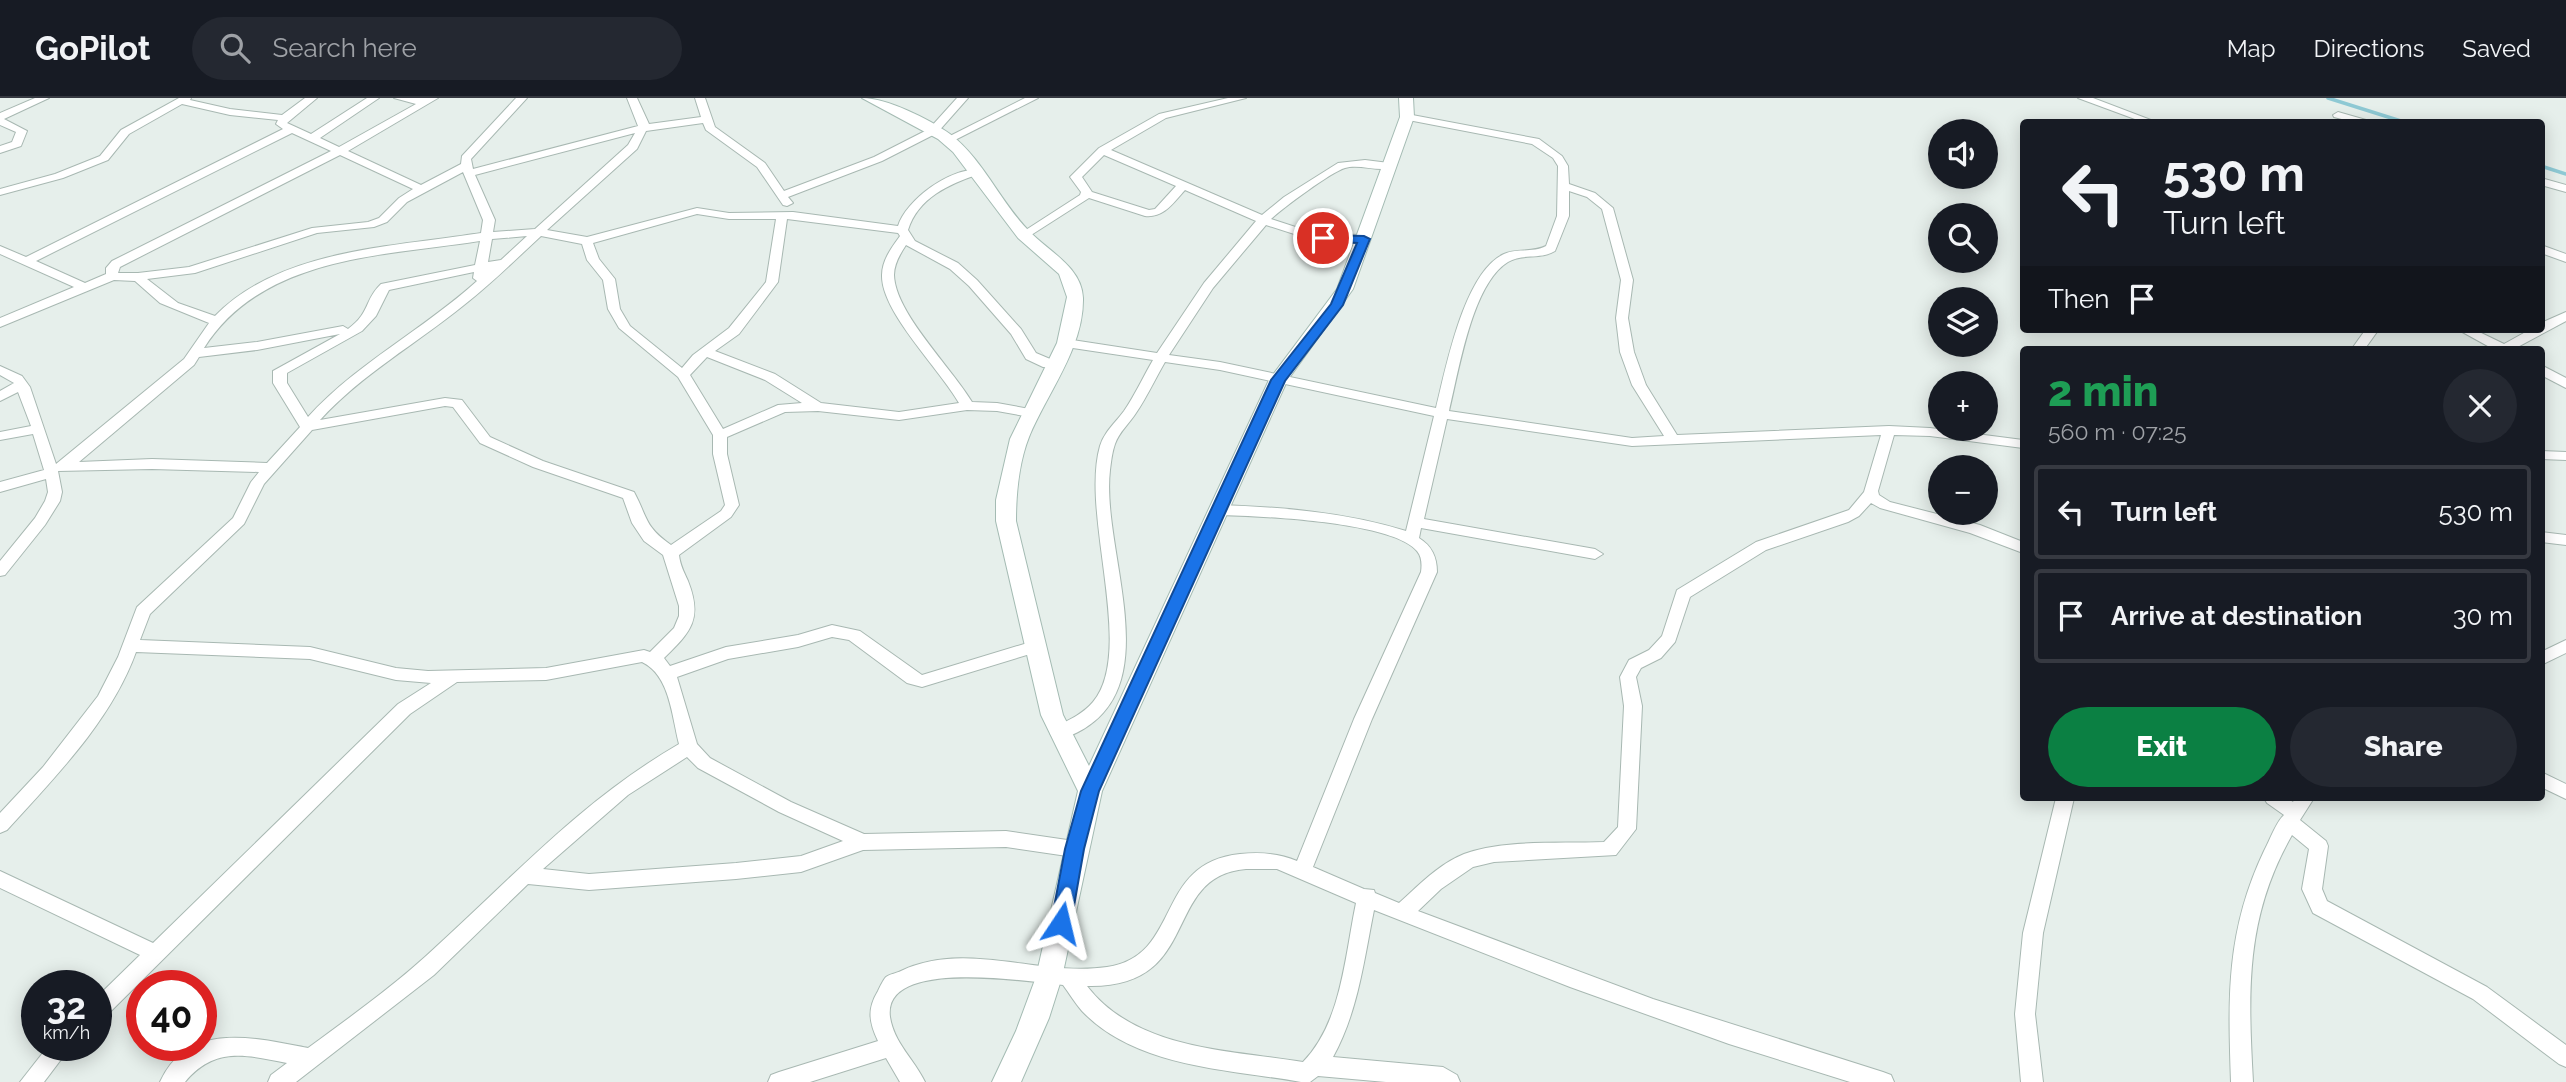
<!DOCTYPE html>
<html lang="en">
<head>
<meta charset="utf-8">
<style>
  :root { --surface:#171b24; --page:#242831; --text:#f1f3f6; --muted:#9ea1a6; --line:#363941; --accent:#0b8043 }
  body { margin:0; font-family:Raleway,sans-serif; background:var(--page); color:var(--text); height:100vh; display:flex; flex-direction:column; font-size:26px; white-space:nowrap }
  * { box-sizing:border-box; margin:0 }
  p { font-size:23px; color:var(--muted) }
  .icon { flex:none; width:38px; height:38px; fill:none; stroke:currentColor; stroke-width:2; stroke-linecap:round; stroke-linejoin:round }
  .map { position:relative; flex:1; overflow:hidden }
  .sheet { position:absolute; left:2020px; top:248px; width:525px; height:455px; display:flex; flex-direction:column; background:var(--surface); border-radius:7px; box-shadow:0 4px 18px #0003 }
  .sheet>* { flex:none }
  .guide { position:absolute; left:2020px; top:21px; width:525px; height:214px; border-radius:7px; box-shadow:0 4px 18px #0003; background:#171b24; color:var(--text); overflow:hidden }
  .buttons { position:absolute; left:1928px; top:21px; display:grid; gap:14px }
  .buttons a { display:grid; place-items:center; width:70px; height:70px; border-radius:50%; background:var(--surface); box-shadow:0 4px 18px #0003; font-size:35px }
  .speed { position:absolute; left:21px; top:872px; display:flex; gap:14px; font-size:35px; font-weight:700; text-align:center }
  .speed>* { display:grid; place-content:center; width:91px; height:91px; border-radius:50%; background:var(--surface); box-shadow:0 4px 18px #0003; line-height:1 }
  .speed small { font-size:18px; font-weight:400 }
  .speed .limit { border:10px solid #d22; background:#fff; color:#111 }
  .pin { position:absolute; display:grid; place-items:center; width:60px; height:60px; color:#fff; margin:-30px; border:4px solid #fff; border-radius:50%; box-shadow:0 2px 7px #0007 }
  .me { position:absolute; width:77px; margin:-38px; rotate:10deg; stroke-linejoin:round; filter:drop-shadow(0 0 5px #0008) }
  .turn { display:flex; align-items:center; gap:24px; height:147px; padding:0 28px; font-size:32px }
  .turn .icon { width:91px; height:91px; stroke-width:2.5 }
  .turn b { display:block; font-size:49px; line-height:60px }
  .then { display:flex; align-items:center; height:66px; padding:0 28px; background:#0003; gap:14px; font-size:26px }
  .round { display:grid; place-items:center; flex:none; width:74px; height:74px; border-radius:37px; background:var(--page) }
  .head { display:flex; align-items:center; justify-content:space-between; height:119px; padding:0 28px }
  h1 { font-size:42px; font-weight:800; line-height:52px; color:#1e9e55 }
  .action { display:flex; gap:14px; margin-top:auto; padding:14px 28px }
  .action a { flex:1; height:80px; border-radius:42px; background:var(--accent); color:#fff; font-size:28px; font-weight:800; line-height:80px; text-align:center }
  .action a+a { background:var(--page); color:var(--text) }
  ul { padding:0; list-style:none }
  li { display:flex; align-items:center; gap:21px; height:94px; margin:0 14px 10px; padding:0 14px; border:4px solid var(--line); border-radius:7px }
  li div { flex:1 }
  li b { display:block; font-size:26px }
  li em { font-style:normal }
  header { display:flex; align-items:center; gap:42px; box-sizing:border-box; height:98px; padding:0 35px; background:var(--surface); border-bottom:2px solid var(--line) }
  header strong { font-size:33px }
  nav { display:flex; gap:38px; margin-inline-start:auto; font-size:24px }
  .search { width:490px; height:63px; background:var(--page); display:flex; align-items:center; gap:18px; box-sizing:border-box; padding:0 24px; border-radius:38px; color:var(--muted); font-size:26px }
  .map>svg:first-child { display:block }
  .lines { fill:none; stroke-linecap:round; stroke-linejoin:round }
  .stream { stroke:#8ec9d4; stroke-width:3.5 }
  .street-casing { stroke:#a8b8b2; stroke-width:2 }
  .secondary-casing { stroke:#a4bbb3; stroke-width:2 }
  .street { fill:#fff; fill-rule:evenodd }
  .secondary { fill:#fff; fill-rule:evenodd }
  .route { fill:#1a73e8; stroke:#114b97; stroke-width:2 }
</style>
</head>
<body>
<header>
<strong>GoPilot</strong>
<div class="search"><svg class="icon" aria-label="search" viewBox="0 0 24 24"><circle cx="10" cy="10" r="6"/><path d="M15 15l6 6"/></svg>Search here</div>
<nav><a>Map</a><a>Directions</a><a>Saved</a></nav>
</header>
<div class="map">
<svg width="2566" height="984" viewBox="0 0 2566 984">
  <rect width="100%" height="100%" fill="#e6efeb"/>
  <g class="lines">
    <g class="stream">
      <polyline points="2328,0 2404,24"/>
      <polyline points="2541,68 2566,76"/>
    </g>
    <defs>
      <g id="street">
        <polygon points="35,0 49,0 4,21 27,33 21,48 0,55 0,48 12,44 16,34 0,27 0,15"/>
        <path d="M179 0H191L190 2 230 11 282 17 305 0H317L287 25 311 36 367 0H379L320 40 339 49 416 6 394 0H438L348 53 421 87 461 66 462 58 516 0H527L471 61 473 71 638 28 627 0H637L649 26 701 19 695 0H705L715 29 765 65 784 93 874 59 929 31 957 0H968L937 35 882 63 788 99 793 105 787 108 783 107 757 69 706 32 703 25 646 33 637 51 547 132 587 139 697 110 729 115 793 114 898 128C906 102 951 69 979 72V76C949 86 918 100 908 132L915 143 958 165 977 182 1021 231 1036 255 1062 266 1055 270 1043 269 1026 261 1011 236 969 188 950 171 906 147C900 156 894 166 894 177 895 215 952 270 972 304L997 305 1035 312 1037 315 1030 319 997 313 967 312 899 322 818 313 785 314 727 339V356L739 407 731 419 679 457C680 467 684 474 688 483 703 521 691 534 664 560L670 568 726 549 798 537 832 527 860 533 922 577 1034 543 1040 545 1042 549 1040 553 922 589 907 585 849 542 832 539 798 549 728 561 677 579 697 646 710 660 791 704 864 736 1006 733 1074 743 1081 746 1083 751 1081 756 1074 759 1006 749 863 752 801 774 736 781 589 792 528 786 434 877 296 984H268L271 977 287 965C246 957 215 948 185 984H160C188 922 256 940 308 950 353 917 398 885 438 847 519 773 583 702 679 646 672 619 670 577 642 564L546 582 457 584 410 616 103 921 96 923V900L140 857 0 790V773L153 845 398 606 431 585 396 582 310 561 136 554C111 623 55 679 7 732L0 735V715L43 669 98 598 118 559 137 509 233 420 251 384 259 374 152 371 58 373 62 394 60 403 45 427 5 477 0 478V463L35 420 45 403 48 394 46 381 0 394V384L44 372 33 336 0 342V334L31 328 18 294 0 303V293L14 285 0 277V268L22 278 30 289 56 366 184 261 209 225 160 205 135 183 114 182 0 229V220L74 189 0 156V148L26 159 283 31 276 26 278 22 230 17 182 6 129 36 108 62 63 80 0 97V91L55 76 100 58 121 32ZM292 35 331 53 112 163 106 170V176L85 185 36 163ZM635 35 628 47 535 131 493 134 495 122 475 77ZM340 57 413 91 399 100 379 120 368 124 312 130 189 169 138 175H118L120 169ZM463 74 483 122 481 135C393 149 280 151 215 218L178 205 147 181 195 175 317 135 374 129 387 124 407 104ZM697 116 729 121H776L766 184 729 230 693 257 682 270 630 228 620 211 615 181 599 161 593 145ZM787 121 898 135 900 138C892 149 882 162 882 177 881 214 940 271 959 305L899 314 821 305 775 276 715 253 739 236 778 184ZM527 138 501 162 488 164 492 141ZM541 138 582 146 587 162 603 182 608 211 619 230 678 279 713 337V356L725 407 721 413 671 447C644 428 648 420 634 394L543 363 490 339 462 302 445 300 320 322C362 276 416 246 464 207 491 186 516 161 541 138ZM480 143 475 167 381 186C364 202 371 214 348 231L343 228 257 244 204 250C262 158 383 158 480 143ZM474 174 473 180 477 183C423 232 357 265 308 319L287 285V275L362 233 376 218 389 192ZM340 236 273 273V285L300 329 267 365 152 361 79 364 194 267 199 259 257 252ZM707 259 765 282 802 305 778 307 723 331 690 277ZM445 308 453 309 480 345 533 369 623 400 632 425 644 443 663 457 679 508V518L674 530 650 554 644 552 546 570 428 573 396 570 310 549 140 542 150 516 244 426 264 386 312 332ZM687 659 698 670 779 714 843 743 801 758 736 765 589 776 543 771 628 697Z"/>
        <polygon points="1025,0 1038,0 951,44 942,42"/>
        <path d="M1228 0H1246L1166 20 1111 52 1262 117 1284 99 1338 65 1365 62 1389 65 1394 68C1382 76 1360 65 1345 70 1331 74 1283 110 1271 121L1317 136 1364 137 1370 141 1368 143H1316L1266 127 1213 190 1169 257 1220 264 1436 310C1446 270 1464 174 1504 156 1517 150 1533 155 1546 148L1557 118 1558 68 1553 60 1532 46 1403 21 1402 19 1407 16 1539 41 1562 58 1568 68 1569 86 1595 95 1613 110 1633 182 1628 220 1634 254 1646 287 1677 337 1889 328 1930 330 2023 342V350L1930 338 1894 337 1878 393 1879 397 1890 404 1980 427 2023 444V455L1970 435 1880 410 1871 405 1859 418 1848 424 1766 452 1690 499 1675 544 1661 560 1641 570 1636 579 1642 608 1636 731 1616 757 1494 764 1473 769 1441 791 1418 813 1653 901 1883 974 1891 977 1894 984H1850L1729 946 1570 889 1374 812C1364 862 1358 914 1333 959L1443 969 1457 977 1460 984H1386L1318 978 1310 984H1301C1229 971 1136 970 1082 913 1075 905 1069 895 1063 887 1030 884 882 859 890 919 894 945 914 961 925 984H900L886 960 810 984H768L771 977 779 974 878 943C869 924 867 911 878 893 880 889 883 882 886 879 890 876 897 875 901 873 966 842 1039 879 1107 869 1183 858 1153 765 1240 756 1260 754 1278 755 1297 763L1354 621 1421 474C1422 467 1422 459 1417 453 1391 423 1258 418 1218 417L1211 412 1218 407C1281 409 1345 414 1406 433L1434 318 1220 272 1165 264C1155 281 1147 299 1136 315 1129 326 1119 334 1115 346 1112 354 1111 364 1110 372 1100 457 1178 604 1059 642L1053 640 1050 635 1053 630C1067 623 1083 616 1093 604 1136 552 1080 417 1100 348 1104 334 1116 324 1124 313 1135 297 1143 279 1153 262L1066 249 1060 245 1066 241 1157 255 1204 185 1256 123 1185 92C1173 105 1164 120 1145 118L1089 100 1028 139 1024 141 1018 137 1080 97 1081 94 1070 79 1099 50 1159 16ZM1104 57 1176 88 1155 111 1149 112 1092 94 1082 79ZM1569 93 1587 99 1602 111 1621 182 1616 220 1620 254 1632 287 1664 338 1632 340 1449 313C1459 272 1472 186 1508 164 1522 155 1541 162 1555 153L1569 118ZM1447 321 1632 348 1881 337 1864 394 1849 412 1756 444 1677 492 1662 538 1649 552 1629 562 1620 579 1624 608 1618 729 1604 744C1561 746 1504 741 1464 756 1439 766 1419 787 1399 805L1375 795 1374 792 1364 791 1313 769 1372 621 1437 474C1437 459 1432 448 1419 440L1421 430 1595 461 1603 456 1595 451 1424 421ZM1246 771H1277L1356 805C1345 857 1342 924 1303 964 1230 952 1136 952 1087 888 1204 891 1160 778 1246 771Z"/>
        <polygon points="2078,0 2093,0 2156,24 2143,24"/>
        <polygon points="2338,14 2366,22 2367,24 2353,24 2334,19 2333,17"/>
        <polygon points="2541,80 2566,87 2566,94 2541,87"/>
        <polygon points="2541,147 2566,156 2566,164 2541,155"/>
        <polygon points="2566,214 2566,223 2512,252 2495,252 2457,231 2473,231 2504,246 2531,231 2541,231 2541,225"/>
        <polygon points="2366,231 2379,231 2364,252 2351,252"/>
        <polygon points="2541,267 2566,280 2566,290 2541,277"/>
        <polygon points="2541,353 2566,354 2566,362 2541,361"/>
        <polygon points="2541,434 2566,437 2566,447 2541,444"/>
        <polygon points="2566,542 2566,555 2541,567 2541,554"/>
        <polygon points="2541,674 2566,686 2566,701 2541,689"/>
        <polygon points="2056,700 2074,700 2043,835 2035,916 2043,984 2021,984 2015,916 2023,835"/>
        <path d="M2264 700H2287L2293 704 2295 700H2314L2300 722 2326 743 2328 748 2322 791 2327 803 2487 889 2566 947V969L2559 966 2473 901 2313 815 2302 791 2309 751 2292 737C2245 819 2248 893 2253 984H2231C2228 899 2226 833 2264 753 2270 742 2276 724 2284 717L2267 705Z"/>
        <polygon points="49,947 72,947 44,984 20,984"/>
      </g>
      <path id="secondary" d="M862 0C887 0 929 21 950 36 984 62 1001 106 1031 135 1050 154 1082 170 1083 200 1084 250 1047 295 1029 339 1019 364 1016 397 1016 423L1063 617 1089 668 1269 282 1337 191 1400 19 1399 0H1413L1414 19 1353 191 1287 283 1102 693 1062 879 1049 920 1021 984H992L1016 933 1036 879 1078 693 1041 617 996 423V402L1010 341 1057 245 1067 199 1059 176 1018 140 953 54 938 41Z"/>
    </defs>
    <use href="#street" class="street-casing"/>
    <use href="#secondary" class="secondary-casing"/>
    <use href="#street" class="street"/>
    <use href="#secondary" class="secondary"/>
  </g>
  <polygon class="route" points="1323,137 1364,138 1370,141 1343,207 1285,283 1099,693 1084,751 1071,825 1068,831 1061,833 1054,831 1051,825 1065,751 1081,693 1271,282 1331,206 1357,145 1319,143 1317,140"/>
</svg>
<div class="buttons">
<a><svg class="icon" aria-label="sound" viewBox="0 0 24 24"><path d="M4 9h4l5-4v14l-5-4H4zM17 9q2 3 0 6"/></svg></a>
<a><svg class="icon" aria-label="search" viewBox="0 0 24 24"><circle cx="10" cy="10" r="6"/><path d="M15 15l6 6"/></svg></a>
<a><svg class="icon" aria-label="layers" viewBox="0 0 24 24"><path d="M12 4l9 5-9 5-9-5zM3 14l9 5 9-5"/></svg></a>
<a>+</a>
<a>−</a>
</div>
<div class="speed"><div>32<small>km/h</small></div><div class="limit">40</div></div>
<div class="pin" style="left:1323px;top:140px;background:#d93025"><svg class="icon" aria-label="arrive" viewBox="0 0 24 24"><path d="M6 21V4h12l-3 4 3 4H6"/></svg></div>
<svg class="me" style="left:1061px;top:825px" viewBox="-20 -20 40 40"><path d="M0-17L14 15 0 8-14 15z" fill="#1a73e8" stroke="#fff" stroke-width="4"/></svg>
<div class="guide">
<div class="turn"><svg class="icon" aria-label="left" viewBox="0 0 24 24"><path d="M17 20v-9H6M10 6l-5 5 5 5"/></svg><div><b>530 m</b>Turn left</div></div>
<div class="then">Then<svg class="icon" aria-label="arrive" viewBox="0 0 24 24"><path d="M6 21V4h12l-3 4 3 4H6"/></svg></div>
</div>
<section class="sheet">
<div class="head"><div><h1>2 min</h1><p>560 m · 07:25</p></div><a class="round"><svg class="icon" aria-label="close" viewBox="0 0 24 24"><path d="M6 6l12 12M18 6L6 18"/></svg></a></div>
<ul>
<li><svg class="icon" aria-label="left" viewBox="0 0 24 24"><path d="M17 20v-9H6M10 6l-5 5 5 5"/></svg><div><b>Turn left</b></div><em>530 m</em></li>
<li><svg class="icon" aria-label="arrive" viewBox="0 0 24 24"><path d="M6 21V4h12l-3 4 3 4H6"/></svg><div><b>Arrive at destination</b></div><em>30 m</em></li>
</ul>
<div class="action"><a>Exit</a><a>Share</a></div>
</section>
</div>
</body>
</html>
